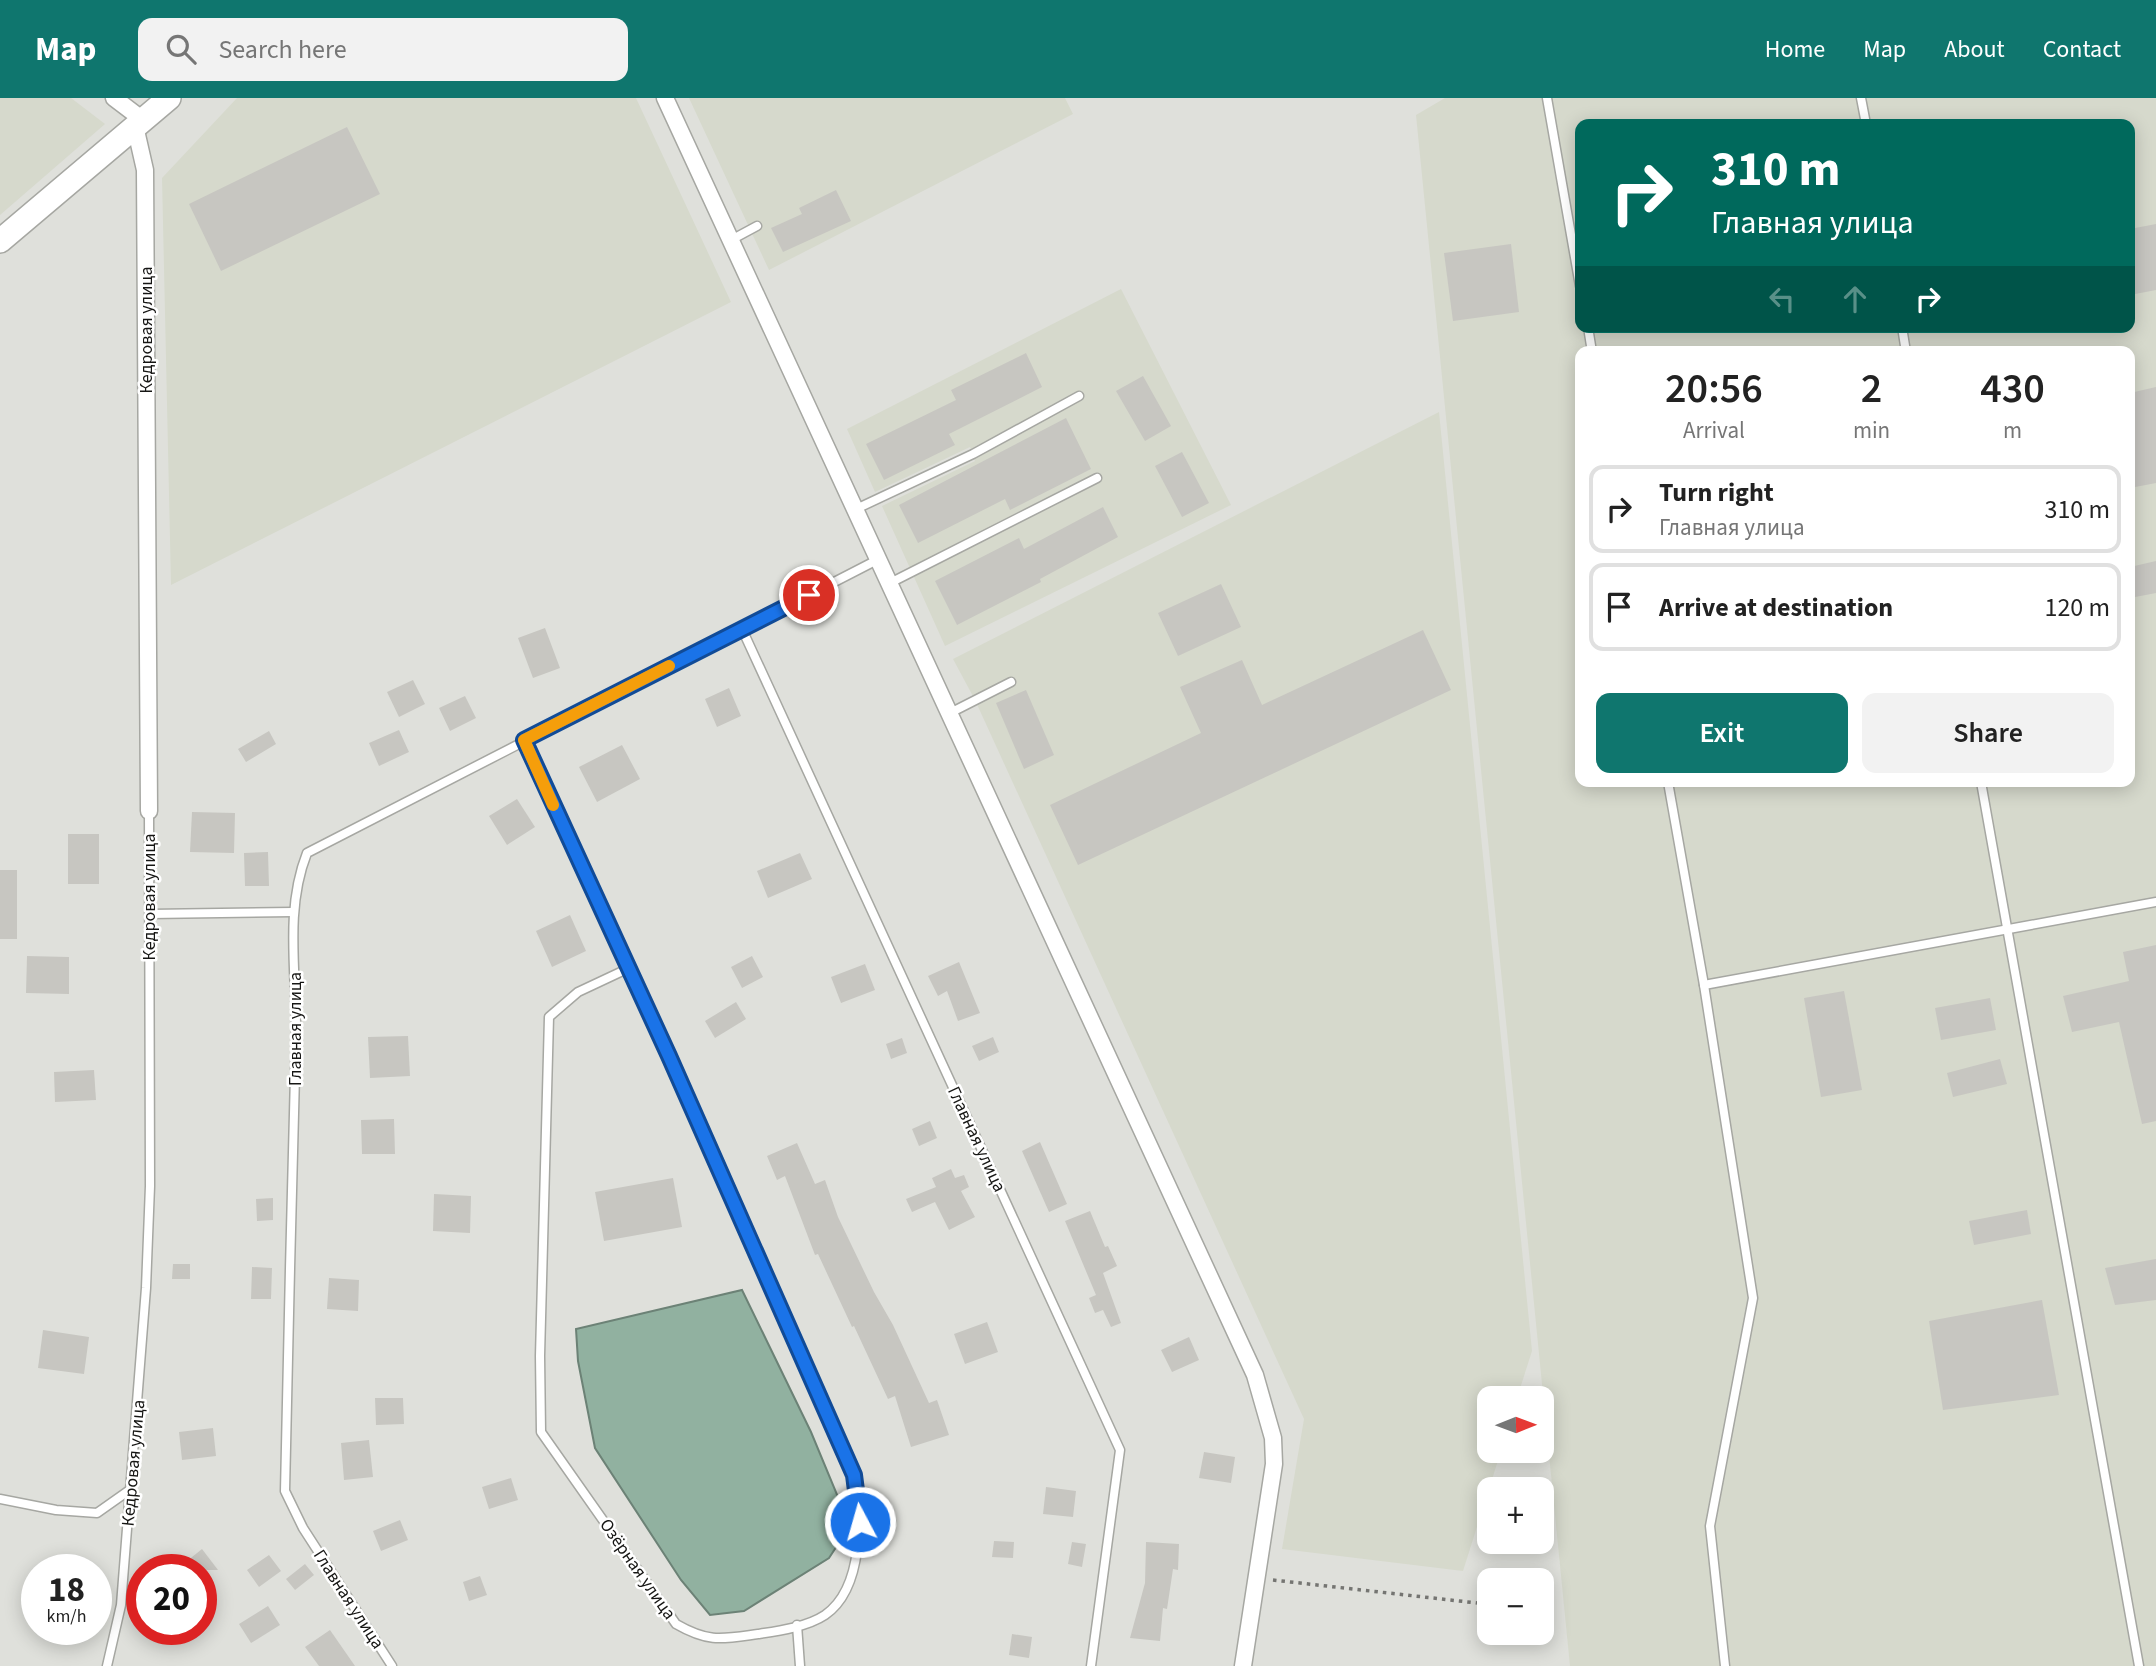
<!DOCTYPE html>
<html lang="en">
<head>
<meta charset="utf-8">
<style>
  :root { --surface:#fff; --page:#f2f2f2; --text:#222; --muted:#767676; --line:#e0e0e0; --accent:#0f766e }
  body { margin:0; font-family:"Source Sans 3",sans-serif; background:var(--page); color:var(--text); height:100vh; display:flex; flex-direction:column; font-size:26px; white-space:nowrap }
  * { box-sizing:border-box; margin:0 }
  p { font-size:23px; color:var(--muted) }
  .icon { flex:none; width:38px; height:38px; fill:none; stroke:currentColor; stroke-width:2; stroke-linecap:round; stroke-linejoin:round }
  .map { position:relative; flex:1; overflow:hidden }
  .drawer { position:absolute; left:1575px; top:248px; width:560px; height:441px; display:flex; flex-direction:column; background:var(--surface); border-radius:14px; box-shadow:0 4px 18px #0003 }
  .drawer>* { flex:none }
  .guide { position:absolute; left:1575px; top:21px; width:560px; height:214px; border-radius:14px; box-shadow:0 4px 18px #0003; background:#00695c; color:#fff; overflow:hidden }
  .needle { width:46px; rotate:89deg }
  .fabs { position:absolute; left:1477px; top:1288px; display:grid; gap:14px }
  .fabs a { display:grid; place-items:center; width:77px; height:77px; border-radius:14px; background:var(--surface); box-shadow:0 4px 18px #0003; font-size:35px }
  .speed { position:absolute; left:21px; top:1456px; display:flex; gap:14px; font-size:35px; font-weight:700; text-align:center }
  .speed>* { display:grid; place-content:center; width:91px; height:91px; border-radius:50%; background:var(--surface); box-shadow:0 4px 18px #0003; line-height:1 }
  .speed small { font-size:18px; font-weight:400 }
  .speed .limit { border:10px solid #d22; background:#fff; color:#111 }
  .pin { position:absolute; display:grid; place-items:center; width:60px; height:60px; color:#fff; margin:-30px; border:4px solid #fff; border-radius:50%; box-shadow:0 2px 7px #0007 }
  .me { position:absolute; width:77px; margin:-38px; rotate:354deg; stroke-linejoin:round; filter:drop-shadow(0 0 5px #0008) }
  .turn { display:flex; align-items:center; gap:24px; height:147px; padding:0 21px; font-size:32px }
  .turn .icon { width:91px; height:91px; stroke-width:2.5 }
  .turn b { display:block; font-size:49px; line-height:60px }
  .lanes { display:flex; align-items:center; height:66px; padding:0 21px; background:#0003; justify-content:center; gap:35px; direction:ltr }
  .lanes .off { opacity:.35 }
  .eta { display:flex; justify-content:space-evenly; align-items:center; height:119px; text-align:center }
  .eta b { font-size:42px; font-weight:600; line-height:49px }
  .cta { display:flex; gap:14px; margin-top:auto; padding:14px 21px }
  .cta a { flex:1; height:80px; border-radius:14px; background:var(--accent); color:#fff; font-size:28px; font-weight:600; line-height:80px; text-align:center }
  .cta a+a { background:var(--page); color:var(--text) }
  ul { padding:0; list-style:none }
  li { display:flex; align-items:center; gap:21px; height:88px; margin:0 14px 10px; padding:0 7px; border:4px solid var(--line); border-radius:14px }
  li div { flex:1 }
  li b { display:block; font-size:26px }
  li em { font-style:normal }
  header { display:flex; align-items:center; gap:42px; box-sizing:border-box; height:98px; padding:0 35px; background:var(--accent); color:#fff }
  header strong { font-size:33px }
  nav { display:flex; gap:38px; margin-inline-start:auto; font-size:24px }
  .search { width:490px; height:63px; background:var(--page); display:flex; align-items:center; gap:18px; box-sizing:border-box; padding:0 24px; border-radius:14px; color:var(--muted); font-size:26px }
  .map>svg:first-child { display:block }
  .built { fill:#d6d9cc; fill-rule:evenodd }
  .water { fill:#91b1a0; stroke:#6c8276; stroke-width:2 }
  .building { fill:#c7c6c1 }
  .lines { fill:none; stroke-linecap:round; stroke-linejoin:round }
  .lane-casing { stroke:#a6a7a2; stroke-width:11 }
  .street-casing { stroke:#a6a7a2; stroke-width:19 }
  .secondary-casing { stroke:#a6a7a2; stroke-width:26 }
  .path { stroke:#757572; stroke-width:3.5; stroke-dasharray:3.5 5; stroke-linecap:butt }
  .lane { stroke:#fff; stroke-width:8 }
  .street { stroke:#fff; stroke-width:16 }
  .secondary { stroke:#fff; stroke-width:23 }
  .route-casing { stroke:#114b97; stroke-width:18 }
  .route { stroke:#1a73e8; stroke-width:12 }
  .slow { stroke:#f59e0b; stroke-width:12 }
  .labels { text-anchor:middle; stroke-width:5; stroke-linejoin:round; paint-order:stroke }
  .street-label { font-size:18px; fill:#161614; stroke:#fff }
</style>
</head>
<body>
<header>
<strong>Map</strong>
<div class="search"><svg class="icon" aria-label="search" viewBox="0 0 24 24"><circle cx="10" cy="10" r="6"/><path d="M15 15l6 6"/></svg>Search here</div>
<nav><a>Home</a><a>Map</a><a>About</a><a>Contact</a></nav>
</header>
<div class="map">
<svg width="2156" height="1568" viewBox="0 0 2156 1568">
  <rect width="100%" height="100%" fill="#dfe0db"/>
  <g class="built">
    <polygon points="0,0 71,0 105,26 0,117"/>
    <polygon points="237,0 636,0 731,204 171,487 162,80"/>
    <polygon points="689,0 1065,0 1073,16 769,172"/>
    <path d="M1445 0H2156V1568H1570L1416 17ZM1580 26H2130V229H1580ZM1580 254H2130V684H1580Z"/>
    <polygon points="1121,191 1231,407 945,548 882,408 975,363 970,349 875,394 847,331"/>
    <polygon points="1439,314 1532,1253 1517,1300 1489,1300 1489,1353 1501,1353 1463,1473 1282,1451 1304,1321 975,602 953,561"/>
  </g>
  <polygon class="water" points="742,1192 811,1334 850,1428 829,1460 744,1513 710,1517 681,1482 595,1350 578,1263 576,1231"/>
  <g class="building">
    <polygon points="347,29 380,96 221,173 189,106"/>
    <polygon points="836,92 851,123 783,154 771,130 802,116 799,110"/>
    <polygon points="2156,126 2156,192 2130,197 2130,131"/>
    <polygon points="1511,146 1519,214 1453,223 1444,155"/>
    <polygon points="1026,255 1042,289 949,336 955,347 884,382 866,346 956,302 951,292"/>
    <polygon points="1143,278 1171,328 1145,343 1116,293"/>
    <polygon points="2156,289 2156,385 2130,390 2130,295"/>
    <polygon points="1066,320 1091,371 1010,412 1005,401 918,445 899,407"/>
    <polygon points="1182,354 1209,405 1182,419 1155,368"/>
    <polygon points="1103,409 1118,439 1040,481 1041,484 957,527 935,483 1019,440 1024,451"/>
    <polygon points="2156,463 2156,495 2130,500 2130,469"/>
    <polygon points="1221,486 1241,529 1178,558 1158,515"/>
    <polygon points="545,530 560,570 533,580 518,540"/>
    <polygon points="1423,532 1451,592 1078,767 1050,707 1201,635 1180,589 1242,562 1262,607"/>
    <polygon points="413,582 425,606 399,619 387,594"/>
    <polygon points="729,590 741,618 717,629 705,601"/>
    <polygon points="1026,592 1054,657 1024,671 996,605"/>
    <polygon points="465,598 476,620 450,633 439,610"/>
    <polygon points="399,632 409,654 379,668 369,645"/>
    <polygon points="269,633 276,646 246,664 238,651"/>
    <polygon points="622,647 640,681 597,704 579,669"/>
    <polygon points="517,701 535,729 507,747 489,718"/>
    <polygon points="192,714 235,715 234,755 190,754"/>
    <rect x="68" y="736" width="31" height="50"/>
    <polygon points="268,754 269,788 245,788 244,755"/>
    <polygon points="800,755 812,781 768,800 757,773"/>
    <rect x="0" y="772" width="17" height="69"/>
    <polygon points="570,817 586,853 552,869 536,833"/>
    <polygon points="2156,847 2156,1023 2142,1026 2119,924 2072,934 2063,898 2129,883 2123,854"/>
    <polygon points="27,858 69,859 69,896 26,895"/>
    <polygon points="752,858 763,879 742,890 731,869"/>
    <polygon points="959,864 980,915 958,923 947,893 938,898 928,878"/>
    <polygon points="865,866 875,892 841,905 831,879"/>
    <polygon points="1844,893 1862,992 1821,999 1804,900"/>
    <polygon points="1990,900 1996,932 1941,942 1935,910"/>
    <polygon points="736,904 746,921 715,940 705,923"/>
    <polygon points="408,938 410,978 370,980 368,939"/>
    <polygon points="993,939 999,954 979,963 972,948"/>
    <polygon points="902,940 907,955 891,961 886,946"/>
    <polygon points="2000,961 2007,986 1953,999 1947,975"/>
    <polygon points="94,972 96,1002 55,1004 54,974"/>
    <polygon points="394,1021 395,1056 362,1056 361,1022"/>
    <polygon points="930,1023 937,1040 919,1048 912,1031"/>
    <polygon points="1040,1044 1067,1106 1049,1114 1022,1053"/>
    <polygon points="797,1045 815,1086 825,1082 838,1119 874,1194 893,1227 929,1305 937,1302 949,1337 911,1349 895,1298 888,1301 854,1228 852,1229 818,1156 815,1157 785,1078 777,1082 767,1058"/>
    <polygon points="951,1071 955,1080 964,1077 969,1089 961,1093 975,1119 949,1132 935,1104 912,1114 906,1101 936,1089 932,1080"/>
    <polygon points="673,1080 682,1129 604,1143 595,1094"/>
    <polygon points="434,1096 471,1098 470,1135 433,1133"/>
    <polygon points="273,1100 273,1122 257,1123 256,1101"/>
    <polygon points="2027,1112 2031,1136 1974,1147 1969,1123"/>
    <polygon points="1090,1113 1105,1149 1108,1148 1117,1168 1103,1175 1121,1225 1111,1229 1103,1212 1095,1215 1089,1200 1096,1197 1065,1123"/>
    <polygon points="2156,1161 2156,1202 2115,1207 2105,1170"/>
    <polygon points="173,1166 190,1166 190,1181 172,1181"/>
    <polygon points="252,1169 272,1170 271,1201 251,1201"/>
    <polygon points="329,1180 359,1182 358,1213 327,1211"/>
    <polygon points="2042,1202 2059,1297 1943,1312 1929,1223"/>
    <polygon points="987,1224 998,1254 965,1266 954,1236"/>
    <polygon points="43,1232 89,1239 84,1276 38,1270"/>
    <polygon points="1189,1239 1199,1262 1172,1274 1161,1252"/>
    <polygon points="375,1300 403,1300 404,1326 376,1327"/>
    <polygon points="213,1330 216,1358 182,1362 179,1334"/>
    <polygon points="369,1342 373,1379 344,1382 341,1345"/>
    <polygon points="1204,1354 1235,1359 1231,1385 1199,1380"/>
    <polygon points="511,1380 518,1402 489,1411 482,1389"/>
    <polygon points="1046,1389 1076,1393 1073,1419 1043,1416"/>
    <polygon points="400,1422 408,1442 381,1453 373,1433"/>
    <polygon points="994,1443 1014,1444 1013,1460 992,1459"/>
    <polygon points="1072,1444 1086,1446 1082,1469 1068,1466"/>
    <polygon points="1146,1444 1179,1446 1178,1472 1173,1471 1167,1511 1163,1510 1160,1543 1130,1540 1145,1485"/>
    <polygon points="202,1451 218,1472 176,1472"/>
    <polygon points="269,1457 281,1473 259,1489 247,1472"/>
    <polygon points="305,1466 314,1477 295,1492 286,1481"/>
    <polygon points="480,1478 487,1497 469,1503 463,1484"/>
    <polygon points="268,1508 280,1527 251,1545 239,1526"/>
    <polygon points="330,1532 355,1568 319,1568 305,1549"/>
    <polygon points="1012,1536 1032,1539 1029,1560 1009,1557"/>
  </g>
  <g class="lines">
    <defs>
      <g id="lane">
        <polyline points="1547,0 1580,188"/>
        <polyline points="1861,0 1866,26"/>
        <polyline points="731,142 757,128"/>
        <polyline points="1588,229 1592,254"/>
        <polyline points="1902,229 1906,254"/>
        <polyline points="856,411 973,356 1079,298"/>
        <polyline points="890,485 1097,380"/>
        <polyline points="742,531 1120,1352 1091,1568"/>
        <polyline points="950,615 1011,584"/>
        <path d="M524 642 669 958 854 1377C862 1417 864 1490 825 1517 807 1529 778 1533 758 1536 722 1541 709 1545 676 1526L541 1334 540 1258 549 919 578 894 627 871"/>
        <polyline points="1668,684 1704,887 1753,1200 1710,1428 1725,1568"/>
        <polyline points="1981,684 2139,1568"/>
        <polyline points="150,816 293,814"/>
        <polyline points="1704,887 2156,804"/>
        <polyline points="0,1401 56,1412 97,1415 131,1391"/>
        <polyline points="797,1527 800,1568"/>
        <polyline points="107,1568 121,1507 146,1190 150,1088 149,713"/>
        <path d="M392 1568 303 1430 285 1393C288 1241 292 1090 296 938 297 877 284 813 307 755L879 461"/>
      </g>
      <g id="street">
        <polyline points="114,0 143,22"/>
        <polyline points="665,0 1255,1277 1273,1340 1274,1366 1243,1568"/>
        <polyline points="135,28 145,72 149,713"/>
      </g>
      <polyline id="secondary" points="0,143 169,0"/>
    </defs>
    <use href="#lane" class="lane-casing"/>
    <use href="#street" class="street-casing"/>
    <use href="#secondary" class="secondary-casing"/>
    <polyline class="path" points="1273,1482 1477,1505"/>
    <use href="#lane" class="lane"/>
    <use href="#street" class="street"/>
    <use href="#secondary" class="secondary"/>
  </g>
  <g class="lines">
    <defs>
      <polyline id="route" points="809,497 524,642 669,958 854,1377 860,1424"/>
    </defs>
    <use href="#route" class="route-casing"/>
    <use href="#route" class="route"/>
    <polyline class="slow" points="553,707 524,642 669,568"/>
  </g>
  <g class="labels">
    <g class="street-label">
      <text transform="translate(146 232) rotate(-90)" y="6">Кедровая улица</text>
      <text transform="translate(149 799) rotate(-90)" y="6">Кедровая улица</text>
      <text transform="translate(295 931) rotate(-90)" y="6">Главная улица</text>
      <text transform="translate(977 1041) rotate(65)" y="6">Главная улица</text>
      <text transform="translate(133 1365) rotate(-85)" y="6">Кедровая улица</text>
      <text transform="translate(638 1471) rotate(55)" y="6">Озёрная улица</text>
      <text transform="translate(349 1501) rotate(57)" y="6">Главная улица</text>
    </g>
  </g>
</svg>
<div class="fabs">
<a><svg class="needle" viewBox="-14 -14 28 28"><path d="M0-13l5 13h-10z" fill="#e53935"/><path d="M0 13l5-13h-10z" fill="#767676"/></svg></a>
<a>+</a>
<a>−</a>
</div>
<div class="speed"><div>18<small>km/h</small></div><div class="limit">20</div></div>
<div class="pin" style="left:809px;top:497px;background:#d93025"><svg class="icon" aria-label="arrive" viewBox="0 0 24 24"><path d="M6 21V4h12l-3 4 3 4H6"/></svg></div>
<svg class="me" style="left:860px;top:1424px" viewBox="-20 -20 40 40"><circle r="17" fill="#1a73e8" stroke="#fff" stroke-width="3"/><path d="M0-11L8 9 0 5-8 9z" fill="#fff"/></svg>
<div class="guide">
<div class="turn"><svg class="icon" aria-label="right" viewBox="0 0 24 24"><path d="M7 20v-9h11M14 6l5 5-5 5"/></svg><div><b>310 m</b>Главная улица</div></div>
<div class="lanes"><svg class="icon off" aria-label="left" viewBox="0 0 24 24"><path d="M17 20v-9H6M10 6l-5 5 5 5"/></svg><svg class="icon off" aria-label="ahead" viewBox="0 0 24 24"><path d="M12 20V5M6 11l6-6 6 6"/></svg><svg class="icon" aria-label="right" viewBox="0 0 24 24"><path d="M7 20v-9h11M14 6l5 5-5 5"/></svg></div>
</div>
<section class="drawer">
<div class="eta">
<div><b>20:56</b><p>Arrival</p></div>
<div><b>2</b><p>min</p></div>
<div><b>430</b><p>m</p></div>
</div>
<ul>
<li><svg class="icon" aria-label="right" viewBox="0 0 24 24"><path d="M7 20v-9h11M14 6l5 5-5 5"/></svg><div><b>Turn right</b><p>Главная улица</p></div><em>310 m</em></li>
<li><svg class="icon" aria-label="arrive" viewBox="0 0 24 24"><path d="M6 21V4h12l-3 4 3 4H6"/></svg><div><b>Arrive at destination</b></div><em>120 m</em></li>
</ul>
<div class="cta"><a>Exit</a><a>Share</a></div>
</section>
</div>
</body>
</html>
